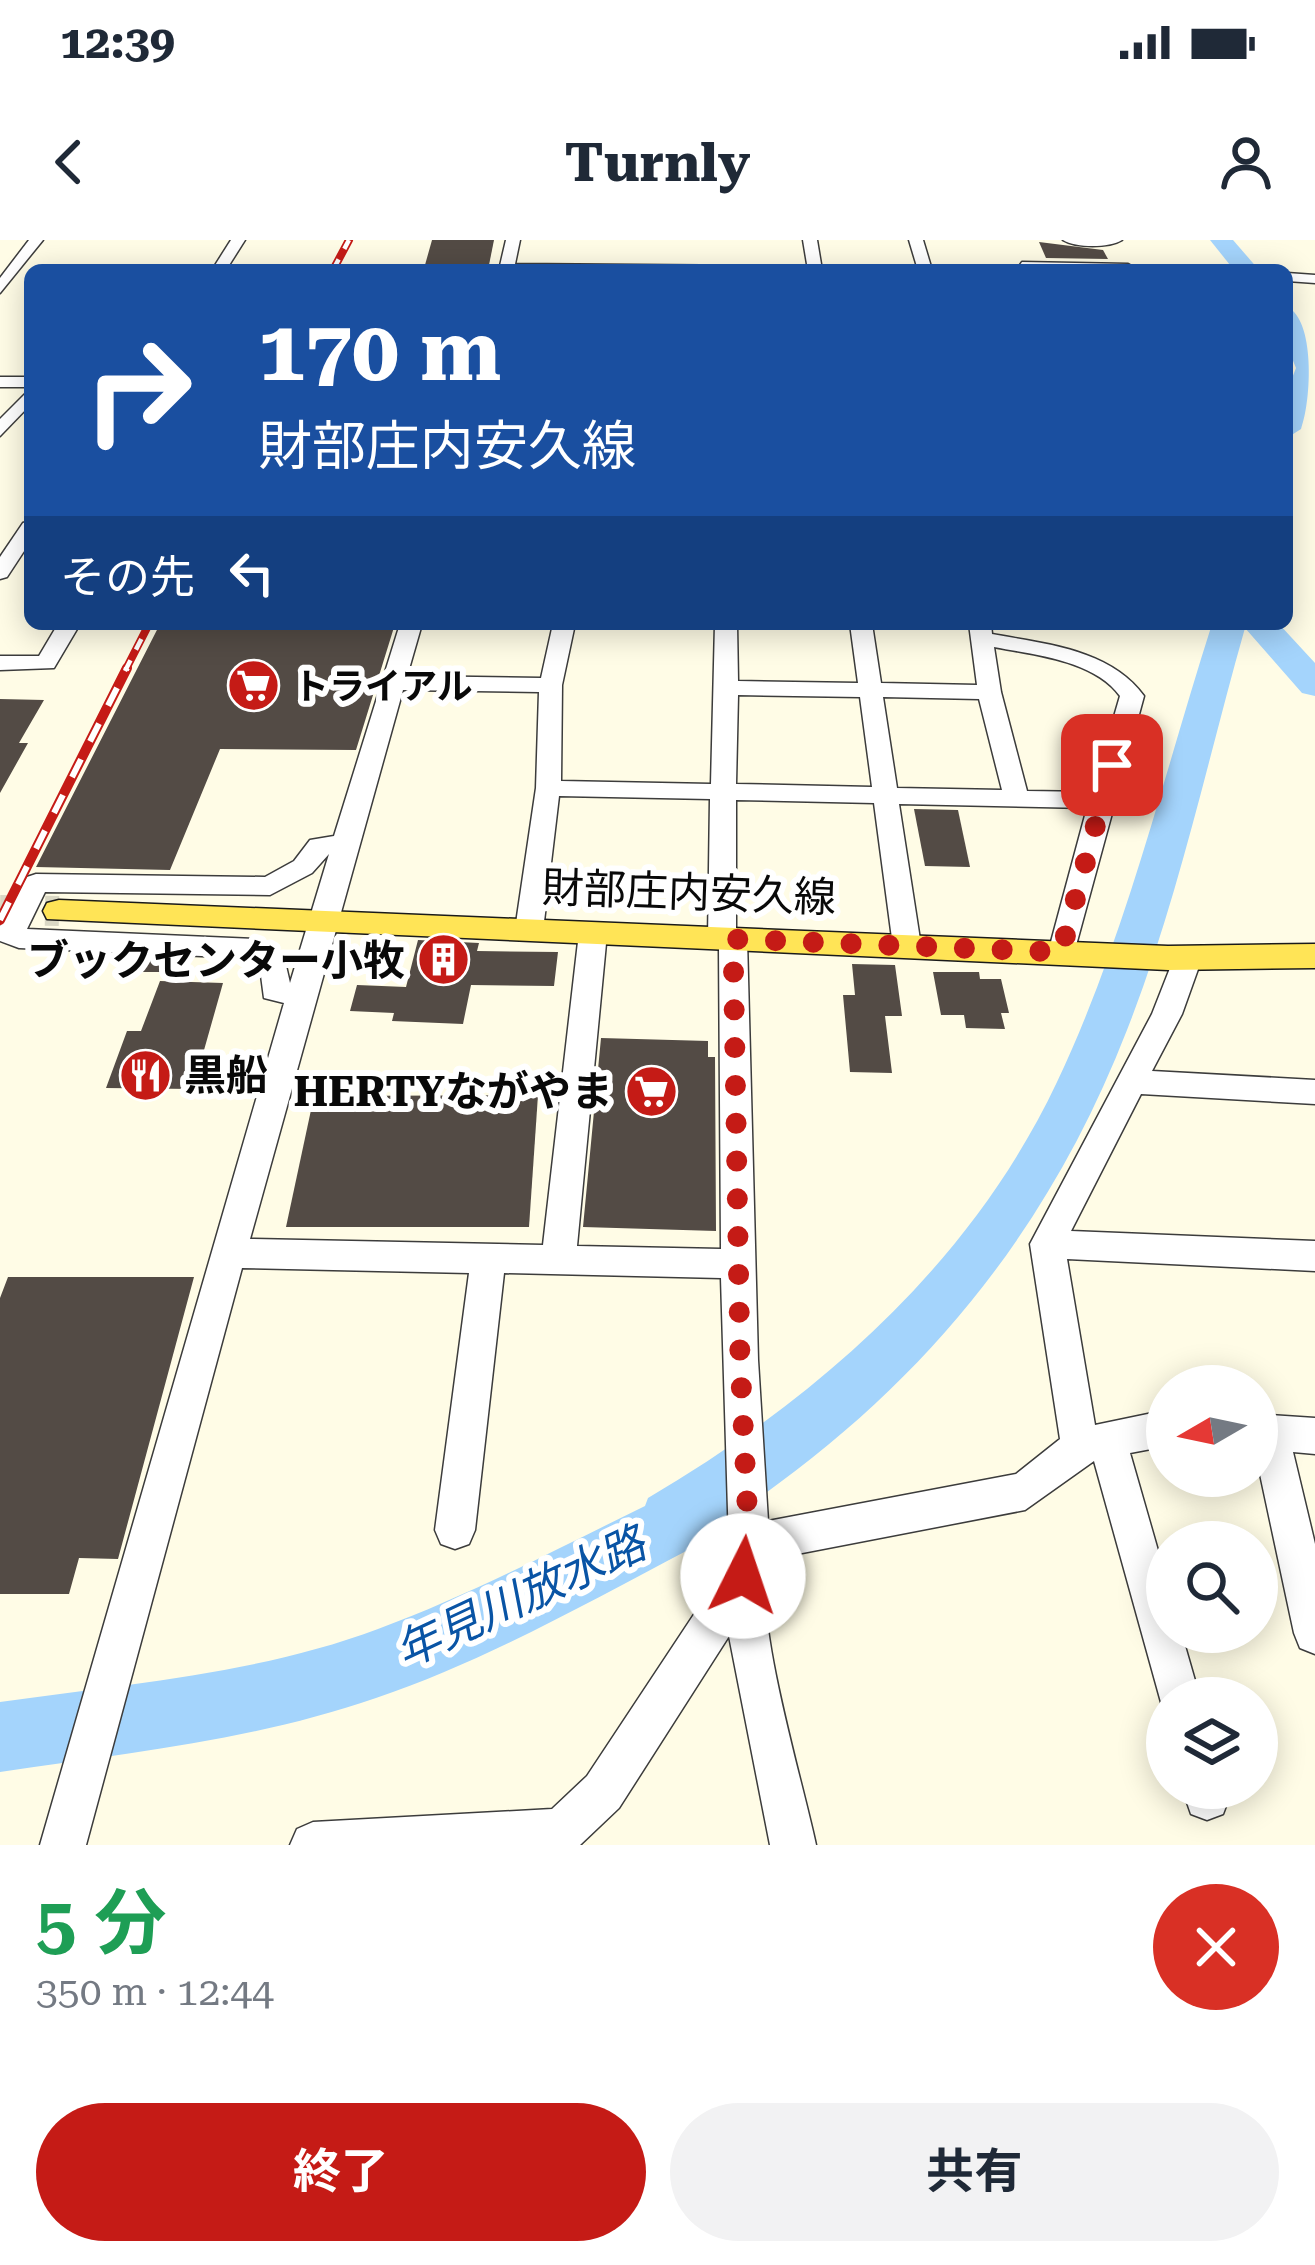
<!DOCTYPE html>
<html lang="ja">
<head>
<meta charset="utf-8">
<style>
  :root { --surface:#fff; --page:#f2f2f3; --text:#1f2937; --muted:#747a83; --accent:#c51b16 }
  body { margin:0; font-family:"Roboto Serif","Noto Sans JP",serif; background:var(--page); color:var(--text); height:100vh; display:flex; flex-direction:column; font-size:45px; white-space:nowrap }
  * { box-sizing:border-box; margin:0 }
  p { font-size:39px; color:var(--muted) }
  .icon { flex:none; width:66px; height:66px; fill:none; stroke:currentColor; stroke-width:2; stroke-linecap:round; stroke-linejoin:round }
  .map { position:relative; height:1605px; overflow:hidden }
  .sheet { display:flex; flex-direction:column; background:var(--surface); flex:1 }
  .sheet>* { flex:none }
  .top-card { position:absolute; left:24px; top:24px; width:1269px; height:366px; border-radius:18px; box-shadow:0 6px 30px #0003; background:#1a4fa0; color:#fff; overflow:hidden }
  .needle { width:78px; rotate:261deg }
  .buttons { position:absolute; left:1146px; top:1125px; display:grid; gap:24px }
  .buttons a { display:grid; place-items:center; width:132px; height:132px; border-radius:50%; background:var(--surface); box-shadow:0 6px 30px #0003; font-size:60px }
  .pin { position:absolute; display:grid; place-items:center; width:102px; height:102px; color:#fff; margin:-51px; border-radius:24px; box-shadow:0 6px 18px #0006 }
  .me { position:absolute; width:132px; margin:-66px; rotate:4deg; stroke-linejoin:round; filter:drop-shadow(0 0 9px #0008) }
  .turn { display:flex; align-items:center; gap:42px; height:252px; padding:0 36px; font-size:54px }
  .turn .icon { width:156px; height:156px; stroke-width:2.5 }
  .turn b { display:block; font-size:84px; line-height:102px }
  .then { display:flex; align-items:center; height:114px; padding:0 36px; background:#0003; gap:24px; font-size:45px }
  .round { display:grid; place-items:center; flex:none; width:126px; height:126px; border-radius:63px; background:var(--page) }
  .overview { display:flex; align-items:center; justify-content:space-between; height:204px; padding:0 36px }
  h1 { font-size:72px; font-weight:700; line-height:90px; color:#1e9e55 }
  .button { display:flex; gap:24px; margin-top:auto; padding:24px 36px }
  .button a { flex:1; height:138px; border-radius:72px; background:var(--accent); color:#fff; font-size:48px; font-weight:700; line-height:138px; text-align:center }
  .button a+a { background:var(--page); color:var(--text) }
  .status { display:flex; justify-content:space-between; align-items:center; height:84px; padding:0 60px; background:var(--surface); direction:ltr }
  .status svg { height:33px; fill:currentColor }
  header { display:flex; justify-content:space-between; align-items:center; height:156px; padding:0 36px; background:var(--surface); font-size:54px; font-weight:700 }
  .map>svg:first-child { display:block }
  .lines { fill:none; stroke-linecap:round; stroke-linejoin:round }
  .river { fill:#a4d4fc; fill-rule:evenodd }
  .building { fill:#534b45 }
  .major-tunnel { stroke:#dad8c5; stroke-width:30; stroke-dasharray:30 15; stroke-linecap:butt }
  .minor-casing { stroke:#3c3c3c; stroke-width:3 }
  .major-casing { stroke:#1a1a1a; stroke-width:3 }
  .minor { fill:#fff; fill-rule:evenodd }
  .major { fill:#ffe456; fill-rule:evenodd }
  .rail-far1-casing { stroke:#c51b16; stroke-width:8 }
  .rail-casing { stroke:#c51b16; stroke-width:10 }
  .rail-far1 { stroke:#fff; stroke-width:4.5; stroke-dasharray:12; stroke-linecap:butt }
  .rail { stroke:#fff; stroke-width:6; stroke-dasharray:20; stroke-linecap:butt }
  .route { stroke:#c51b16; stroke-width:21; stroke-dasharray:0 37.8 }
  .labels { text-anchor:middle; stroke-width:12; stroke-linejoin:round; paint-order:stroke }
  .far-poi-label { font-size:36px; font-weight:bold; fill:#090909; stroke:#fff; text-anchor:start }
  .street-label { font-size:42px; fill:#090909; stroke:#fff }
  .poi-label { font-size:42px; font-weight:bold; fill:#090909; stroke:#fff; text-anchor:end }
  .water-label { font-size:45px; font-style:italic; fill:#0954a5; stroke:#fff }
</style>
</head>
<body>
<div class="status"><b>12:39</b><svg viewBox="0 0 49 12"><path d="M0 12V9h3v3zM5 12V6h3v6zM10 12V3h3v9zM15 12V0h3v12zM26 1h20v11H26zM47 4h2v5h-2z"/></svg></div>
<header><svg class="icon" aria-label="back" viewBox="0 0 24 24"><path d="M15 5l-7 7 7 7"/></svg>Turnly<svg class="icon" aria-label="person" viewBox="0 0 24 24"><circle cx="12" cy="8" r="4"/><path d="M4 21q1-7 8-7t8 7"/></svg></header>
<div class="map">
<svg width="1315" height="1605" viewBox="0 0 1315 1605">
  <rect width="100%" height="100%" fill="#fffce6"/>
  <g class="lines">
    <g class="river">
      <polygon points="1210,0 1233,0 1259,30 1234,30"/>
      <path d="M1287 67C1315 79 1312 159 1301 189L1287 198V151L1296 128 1287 106Z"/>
      <path d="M1212 384H1279L1315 423V456L1302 453 1245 388C1207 522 1178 660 1127 790 1040 1014 896 1175 694 1301L690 1309C589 1362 485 1421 376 1458 255 1500 127 1513 0 1532V1462C126 1444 258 1434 378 1389 470 1355 557 1309 645 1266L648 1258C818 1158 971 1024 1057 842 1126 696 1163 537 1212 384Z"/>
    </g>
  </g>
  <g class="building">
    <polygon points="432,0 494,0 489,25 425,25"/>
    <polygon points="1039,2 1103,10 1108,19 1046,18"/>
    <polygon points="160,384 395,384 356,510 220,509 170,630 36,627"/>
    <polygon points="0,459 44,460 19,503 28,503 0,553"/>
    <polygon points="914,569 958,570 970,627 925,626"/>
    <polygon points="418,700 479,703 477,711 558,712 554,746 471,745 463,784 392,781 394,773 350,771 357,745 406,747"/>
    <polygon points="135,718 186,720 182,732 130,732"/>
    <polygon points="852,724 895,725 902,776 885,776 892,833 850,832 843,755 855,755"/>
    <polygon points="933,732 979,732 980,739 1001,739 1009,773 1001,773 1005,789 966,788 964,775 941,775"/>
    <polygon points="160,741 223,743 193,849 106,848 127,791 141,791"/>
    <polygon points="601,798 708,801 708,817 715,817 716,991 583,987"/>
    <polygon points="538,855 529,987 286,987 314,856"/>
    <polygon points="8,1037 194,1037 118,1319 79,1318 69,1354 0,1354 0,1058"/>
  </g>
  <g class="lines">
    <polyline class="major-tunnel" points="0,670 59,671"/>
    <defs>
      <g id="minor">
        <polygon points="29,0 43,0 0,53 0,38"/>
        <polygon points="231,0 245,0 226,30 212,30"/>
        <polygon points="506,0 520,0 515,24 763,26 770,30 499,30"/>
        <polygon points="803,0 817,0 822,30 808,30"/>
        <polygon points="909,0 923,0 932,30 918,30"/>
        <path d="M1063 0H1122C1109 8 1076 8 1063 0Z"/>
        <polygon points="1022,22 1128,24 1135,28 1017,29"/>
        <polygon points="1287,33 1315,35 1315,43 1287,41"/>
        <rect x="0" y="137" width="30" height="10"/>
        <polygon points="30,149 30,165 0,196 0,179"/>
        <polygon points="30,281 30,302 7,337 0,339 0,317 23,283"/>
        <polygon points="58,384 80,384 54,428 0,430 0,416 39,416"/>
        <path d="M400 384H422L407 436 541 438 553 384H575L562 445 561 541 711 544 715 384H737L738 441 858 443 850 384H872L881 443 977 445 969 384H991L992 394C1045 404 1110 409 1144 456L1072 720H1052L1048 713 1087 568 899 564 921 706 907 716 893 706 874 563 736 560V690L747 699 758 1120 768 1281 1016 1234 1060 1199 1030 1004 1152 774 1174 718 1178 711H1198L1202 718 1182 774 1152 831 1315 840V864L1141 854 1071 991 1315 1001V1031L1067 1019 1095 1185 1167 1170V1206L1130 1213 1167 1342V1392H1181L1200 1458H1167L1164 1473 1094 1221 1025 1270 766 1320C755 1385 801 1535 816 1605H770L729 1396 619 1568 580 1605H290L297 1589 313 1582 552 1569 587 1536 724 1329 729 1304 721 1038 504 1033 475 1290 469 1304 455 1309 441 1304 435 1290 469 1033 242 1028 86 1605H40L284 763 264 758 260 728 247 718 19 708 0 701V686L27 637 36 634 265 637 294 621 310 600 334 596ZM994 407C1034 415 1094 420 1120 456L1092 552 1027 551 1001 452ZM403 450 539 452 536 548 515 690 519 697 529 700 543 690 559 556 710 559 708 698 719 707 721 1009 577 1006 607 693 593 683 579 693 543 1005 250 999ZM738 455 860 457 872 547 736 544ZM883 457 979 459 1002 550 897 548ZM329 614 290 743 284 717 255 699 27 689 45 652 270 655 312 633Z"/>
        <polygon points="1257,1174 1315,1178 1315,1214 1293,1212 1315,1304 1315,1414 1300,1408 1294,1393 1257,1220"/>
        <polygon points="1182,1548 1226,1548 1229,1558 1223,1574 1207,1580 1191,1574"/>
      </g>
      <polygon id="major" points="59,660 1168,706 1315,704 1315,728 1168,730 47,679 43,671 47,663"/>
    </defs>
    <use href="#minor" class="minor-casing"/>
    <use href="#major" class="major-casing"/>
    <use href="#minor" class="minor"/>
    <use href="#major" class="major"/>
    <defs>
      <g id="rail-far1">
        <polyline points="333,30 349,0"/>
        <polyline points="125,431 149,384"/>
      </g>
      <polyline id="rail" points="0,680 127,428"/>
    </defs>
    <use href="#rail-far1" class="rail-far1-casing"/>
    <use href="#rail" class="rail-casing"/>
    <use href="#rail-far1" class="rail-far1"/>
    <use href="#rail" class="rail"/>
  </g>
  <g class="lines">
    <polyline class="route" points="743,1336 749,1304 740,1120 733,699 1061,712 1112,525"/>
  </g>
  <defs>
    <symbol id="supermarket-disc" viewBox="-11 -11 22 22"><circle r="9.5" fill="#c51b16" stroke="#fff"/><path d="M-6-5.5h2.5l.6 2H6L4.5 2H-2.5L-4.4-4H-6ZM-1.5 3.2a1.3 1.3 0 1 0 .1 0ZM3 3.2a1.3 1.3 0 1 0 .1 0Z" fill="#fff"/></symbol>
    <symbol id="building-disc" viewBox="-11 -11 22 22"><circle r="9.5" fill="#c51b16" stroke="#fff"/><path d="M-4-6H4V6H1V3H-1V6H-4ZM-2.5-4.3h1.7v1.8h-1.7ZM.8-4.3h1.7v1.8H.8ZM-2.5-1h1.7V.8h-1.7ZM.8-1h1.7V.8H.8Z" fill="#fff"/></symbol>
    <symbol id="restaurant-disc" viewBox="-11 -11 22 22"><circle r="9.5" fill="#c51b16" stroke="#fff"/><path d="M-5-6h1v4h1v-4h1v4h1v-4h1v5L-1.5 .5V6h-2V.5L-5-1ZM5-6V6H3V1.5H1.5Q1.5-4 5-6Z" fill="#fff"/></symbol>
  </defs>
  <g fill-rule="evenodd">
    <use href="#supermarket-disc" x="224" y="416" width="59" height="59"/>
    <use href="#building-disc" x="414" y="690" width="59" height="59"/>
    <use href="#restaurant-disc" x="116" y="806" width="59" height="59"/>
    <use href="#supermarket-disc" x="622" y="822" width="59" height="59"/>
  </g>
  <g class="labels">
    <g class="far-poi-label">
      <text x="293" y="459">トライアル</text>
    </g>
    <g class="street-label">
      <text transform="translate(689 652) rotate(2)" y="15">財部庄内安久線</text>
    </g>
    <g class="poi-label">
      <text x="405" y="735">ブックセンター小牧</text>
      <text x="184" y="850" text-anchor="start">黒船</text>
      <text x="613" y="866">HERTYながやま</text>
    </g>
    <g class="water-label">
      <text transform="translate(520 1357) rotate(-25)" y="16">年見川放水路</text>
    </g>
  </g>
</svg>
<div class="buttons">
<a><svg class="needle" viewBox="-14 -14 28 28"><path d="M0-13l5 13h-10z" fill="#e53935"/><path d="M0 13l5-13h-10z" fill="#747a83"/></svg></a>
<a><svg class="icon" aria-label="search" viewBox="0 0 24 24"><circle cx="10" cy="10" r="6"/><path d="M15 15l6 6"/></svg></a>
<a><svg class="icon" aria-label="layers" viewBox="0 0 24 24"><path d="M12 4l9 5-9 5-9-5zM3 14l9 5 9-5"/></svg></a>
</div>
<div class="pin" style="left:1112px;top:525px;background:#d93025"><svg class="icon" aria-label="arrive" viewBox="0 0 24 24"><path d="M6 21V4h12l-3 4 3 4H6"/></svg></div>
<svg class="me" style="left:743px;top:1336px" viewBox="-20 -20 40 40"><circle r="19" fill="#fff"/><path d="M0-13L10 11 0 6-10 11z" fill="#c51b16"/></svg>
<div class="top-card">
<div class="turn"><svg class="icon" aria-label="right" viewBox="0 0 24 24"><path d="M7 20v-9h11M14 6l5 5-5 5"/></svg><div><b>170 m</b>財部庄内安久線</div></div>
<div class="then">その先<svg class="icon" aria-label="left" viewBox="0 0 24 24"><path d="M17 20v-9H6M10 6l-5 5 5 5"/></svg></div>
</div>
</div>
<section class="sheet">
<div class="overview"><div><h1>5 分</h1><p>350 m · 12:44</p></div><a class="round" style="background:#d93025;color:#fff"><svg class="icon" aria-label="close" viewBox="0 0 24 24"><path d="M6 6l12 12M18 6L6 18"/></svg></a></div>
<div class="button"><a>終了</a><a>共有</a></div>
</section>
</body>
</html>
